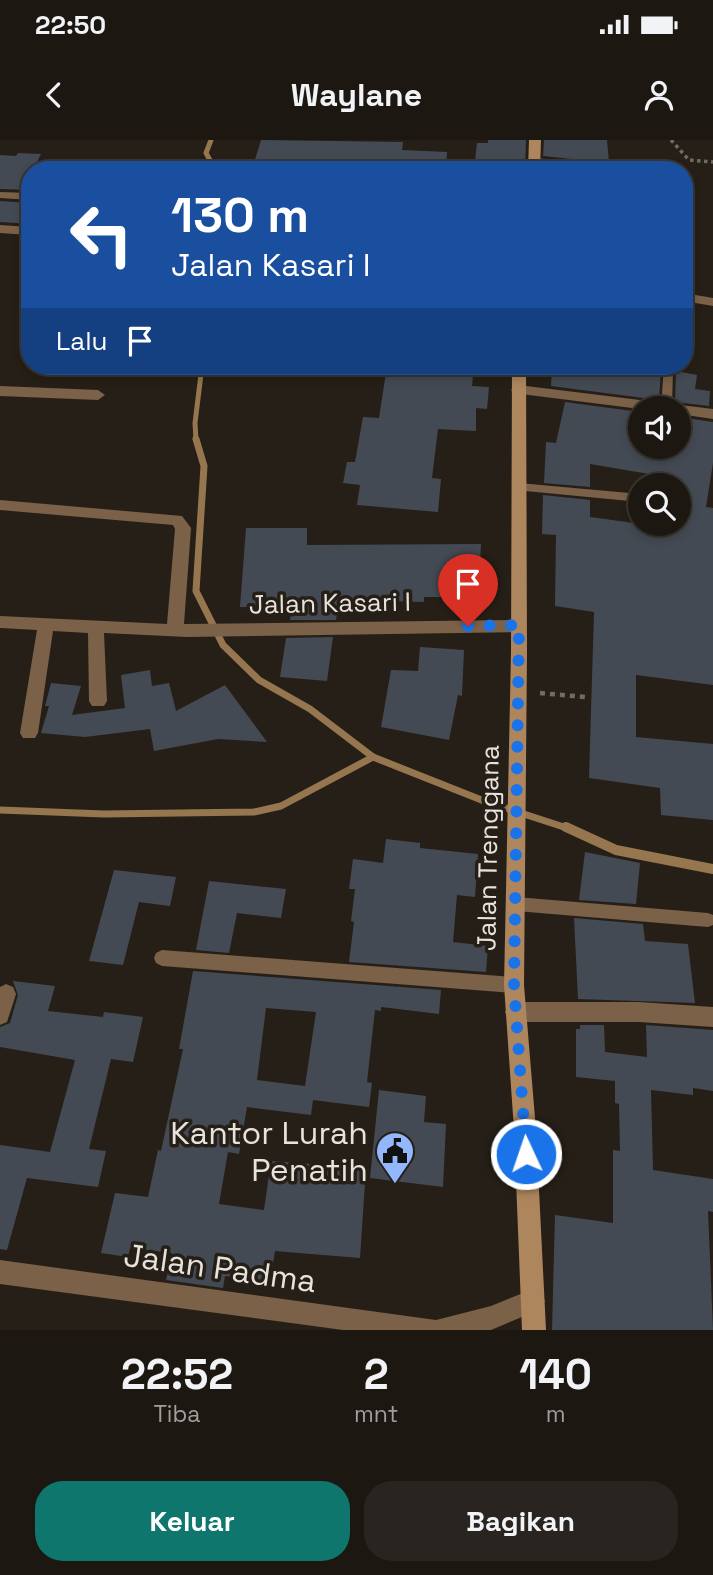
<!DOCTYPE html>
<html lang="id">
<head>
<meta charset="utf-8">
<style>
  :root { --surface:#1c1711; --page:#29241f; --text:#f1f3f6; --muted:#a09f9f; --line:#3a3631; --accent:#0f766e }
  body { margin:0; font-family:"Space Grotesk",sans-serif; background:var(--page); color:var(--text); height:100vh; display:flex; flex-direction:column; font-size:26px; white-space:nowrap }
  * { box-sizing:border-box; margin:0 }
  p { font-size:23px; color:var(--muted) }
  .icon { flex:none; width:38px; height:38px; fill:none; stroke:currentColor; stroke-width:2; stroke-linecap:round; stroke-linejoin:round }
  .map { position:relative; height:1190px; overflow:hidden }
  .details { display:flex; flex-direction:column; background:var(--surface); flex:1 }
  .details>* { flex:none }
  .banner { position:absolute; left:21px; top:21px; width:672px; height:214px; border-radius:28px; box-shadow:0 4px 10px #0003,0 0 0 2px var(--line); background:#1a4fa0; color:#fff; overflow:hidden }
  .fabs { position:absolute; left:628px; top:256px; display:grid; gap:14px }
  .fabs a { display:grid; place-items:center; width:63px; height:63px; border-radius:50%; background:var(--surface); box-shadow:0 4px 10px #0003,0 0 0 2px var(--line); font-size:35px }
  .pin { position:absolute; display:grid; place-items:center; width:60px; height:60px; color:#fff; margin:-72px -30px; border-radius:50% 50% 50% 0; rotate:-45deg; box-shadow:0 0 7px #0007 }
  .pin .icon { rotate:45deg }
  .me { position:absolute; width:77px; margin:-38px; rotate:357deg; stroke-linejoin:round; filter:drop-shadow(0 0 5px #0008) }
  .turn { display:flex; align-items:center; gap:24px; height:147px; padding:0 35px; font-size:32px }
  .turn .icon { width:91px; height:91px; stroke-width:2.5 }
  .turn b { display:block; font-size:49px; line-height:60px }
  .then { display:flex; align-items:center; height:66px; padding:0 35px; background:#0003; gap:14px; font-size:26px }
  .eta { display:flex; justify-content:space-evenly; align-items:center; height:119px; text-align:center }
  .eta b { font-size:42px; font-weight:700; line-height:49px }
  .action { display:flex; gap:14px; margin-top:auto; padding:14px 35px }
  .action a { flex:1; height:80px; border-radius:28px; background:var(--accent); color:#fff; font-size:28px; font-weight:700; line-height:80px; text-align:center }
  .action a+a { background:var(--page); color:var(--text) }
  .status { display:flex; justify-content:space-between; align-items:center; height:49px; padding:0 35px; background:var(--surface); direction:ltr }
  .status svg { height:19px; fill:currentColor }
  header { display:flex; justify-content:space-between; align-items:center; height:91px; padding:0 35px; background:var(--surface); font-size:32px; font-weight:700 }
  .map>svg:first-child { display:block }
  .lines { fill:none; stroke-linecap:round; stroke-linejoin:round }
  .stream-far2 { stroke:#96764f; stroke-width:5 }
  .stream-far1 { stroke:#96764f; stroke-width:7 }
  .stream { stroke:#96764f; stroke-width:10 }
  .building { fill:#444a53; fill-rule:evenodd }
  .path-far1 { stroke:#726b64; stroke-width:3.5; stroke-dasharray:3.5 3.5; stroke-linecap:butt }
  .path { stroke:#726b64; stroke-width:4.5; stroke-dasharray:5 5; stroke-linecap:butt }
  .service { fill:#7a6148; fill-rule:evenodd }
  .minor { fill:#7a6148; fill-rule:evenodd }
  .tertiary { fill:#7a6148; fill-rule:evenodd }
  .secondary { fill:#ae865d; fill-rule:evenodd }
  .route { stroke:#1a73e8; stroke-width:12; stroke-dasharray:0 21.6 }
  .labels { text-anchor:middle; stroke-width:7; stroke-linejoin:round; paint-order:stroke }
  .street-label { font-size:26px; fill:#e8e2dd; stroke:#261f17 }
  .near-poi-label { font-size:32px; fill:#e8e2dd; stroke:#261f17; text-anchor:end }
  .near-street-label { font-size:32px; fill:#e8e2dd; stroke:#261f17 }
</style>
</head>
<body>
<div class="status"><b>22:50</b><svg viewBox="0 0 49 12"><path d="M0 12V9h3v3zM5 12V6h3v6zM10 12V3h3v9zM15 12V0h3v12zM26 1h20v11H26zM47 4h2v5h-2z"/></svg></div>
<header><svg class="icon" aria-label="back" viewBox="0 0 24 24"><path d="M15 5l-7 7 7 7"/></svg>Waylane<svg class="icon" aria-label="person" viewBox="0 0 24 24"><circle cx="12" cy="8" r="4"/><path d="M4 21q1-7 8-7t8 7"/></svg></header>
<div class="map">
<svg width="713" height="1190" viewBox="0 0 713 1190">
  <rect width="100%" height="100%" fill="#261f17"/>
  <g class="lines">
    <g class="stream-far2">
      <polyline points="211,0 206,13 211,22 222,30"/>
      <polyline points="196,301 195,283 202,226"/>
    </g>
    <g class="stream-far1">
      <polyline points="196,299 204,326 196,451 223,505 259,540 310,569 373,617 484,661 570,689"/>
      <polyline points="0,670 104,674 254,672 281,666 373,617"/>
    </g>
    <polyline class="stream" points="566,687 616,710 713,729"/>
  </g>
  <g class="building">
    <polygon points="261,0 403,2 402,10 447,12 446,30 298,30 253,26"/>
    <polygon points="488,0 526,0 525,30 474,30 477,3 488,3"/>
    <polygon points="544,0 607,0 609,23 543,16"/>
    <polygon points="18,13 41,14 33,30 30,30 30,50 0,49 0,15 16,16"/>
    <polygon points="0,61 30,63 30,84 0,82"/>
    <polygon points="387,226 474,226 472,246 489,247 487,269 476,268 476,291 438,289 432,338 441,339 438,372 357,365 360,345 343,343 347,322 355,322 363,277 379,278"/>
    <polygon points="552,226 589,226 589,228 629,232 630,226 655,226 661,229 659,260 551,246"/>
    <polygon points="676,231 697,235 695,249 710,251 709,266 675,262"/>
    <polygon points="565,262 640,272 640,306 679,306 679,277 713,282 713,323 706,367 713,368 713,545 636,535 636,597 713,604 713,680 661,675 660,648 589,638 594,472 555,466 556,395 542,394 543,355 590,360 590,377 678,389 679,367 686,365 688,360 679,355 679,339 590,324 590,347 544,343 546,302 556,303"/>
    <polygon points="246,388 307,388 307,405 481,404 480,425 469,425 473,457 424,457 424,462 339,460 336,480 290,480 292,467 240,467"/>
    <polygon points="333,497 327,541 280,537 286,498"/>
    <polygon points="420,507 464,510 462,556 458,555 449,600 381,587 391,530 418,531"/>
    <polygon points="150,530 152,546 169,543 176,571 225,545 267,602 218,599 154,611 150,589 85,597 41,593 49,566 45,566 51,543 81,546 72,575 125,568 121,535"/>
    <polygon points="386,699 420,703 420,708 478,714 475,757 457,755 453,802 488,806 486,832 349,822 354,782 351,781 355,749 349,749 353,719 383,723"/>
    <polygon points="585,712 640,723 636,764 579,760"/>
    <polygon points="114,730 176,737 170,766 139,762 123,825 89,821"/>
    <polygon points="209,741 286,749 281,778 237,773 229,813 196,810"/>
    <polygon points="574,778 643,784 645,801 688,804 695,863 578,859"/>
    <path d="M193 831 441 850 439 874 381 867V871L375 870 367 942 372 943 369 967 313 960 311 975 247 967 239 1014 228 1012 219 1064 264 1070 271 1021 366 1028 360 1118 275 1111 270 1143 225 1136 223 1148 166 1140 172 1113 130 1108 128 1117 101 1113 115 1053 148 1057 158 1010 161 1011 183 909H179ZM266 868 316 872 305 946 257 940Z"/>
    <polygon points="13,841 55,846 48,871 103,877 104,872 143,877 133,922 111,919 89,1009 106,1011 98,1047 27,1038 7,1110 0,1109 0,1005 50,1012 75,920 0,907 0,887 10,883 18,855"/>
    <polygon points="580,885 604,885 605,912 647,917 646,885 713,890 713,951 693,948 693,955 651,950 653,1030 713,1039 713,1072 708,1071 713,1190 552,1190 555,1075 613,1083 613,1010 620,1011 619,964 615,963 615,941 576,937 576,889 580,889"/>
    <polygon points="379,950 426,956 424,982 446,984 443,1047 370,1038"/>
  </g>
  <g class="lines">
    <polyline class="path-far1" points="671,0 689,20 713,22"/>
    <polyline class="path" points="540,553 585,557"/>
    <g class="service">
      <polygon points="664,226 672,226 673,228 672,268 661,267"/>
      <polygon points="519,343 640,354 640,362 515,350 513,347"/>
      <polygon points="679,357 684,358 686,361 684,364 679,365"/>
      <polygon points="516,757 708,773 713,775 713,785 708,787 516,771 511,769 508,764 511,759"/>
      <polygon points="162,810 514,837 520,839 522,845 520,851 514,853 162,826 156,823 154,818 156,813"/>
    </g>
    <g class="minor">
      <polygon points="535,18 620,27 626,30 586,30 531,23 529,21"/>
      <polygon points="0,52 30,53 30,60 0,58"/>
      <polygon points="0,85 30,87 30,95 0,93"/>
      <polygon points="684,153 713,158 713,166 684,161"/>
      <polygon points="518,245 713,269 713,279 679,274 679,268 640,269 513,253 511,250"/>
      <polygon points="0,246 98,250 105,255 98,260 0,256"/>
      <polygon points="0,360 182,376 191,388 184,484 519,480 527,486 519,492 187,497 104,493 107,561 104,566 92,566 89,561 88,493 53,491 38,593 35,598 23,598 20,593 37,490 0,488 0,476 167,484 175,389 173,385 0,370"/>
      <polygon points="6,844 13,847 16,854 7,882 0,885 0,847"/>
      <polygon points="515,862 639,862 713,867 713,887 639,882 515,882 508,879 505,872 508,865"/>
    </g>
    <polygon class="tertiary" points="0,1120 436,1180 491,1166 533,1149 541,1153 545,1161 541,1169 491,1190 343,1190 0,1144"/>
    <g class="secondary">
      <polygon points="529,0 541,0 540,30 528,30"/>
      <polygon points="512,226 526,226 527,512 524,845 536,990 546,1190 522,1190 514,990 504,845 511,512"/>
    </g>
  </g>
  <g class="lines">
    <polyline class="route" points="468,486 519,485 514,845 526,1014"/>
  </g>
  <defs>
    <symbol id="civic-pin" viewBox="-11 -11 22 30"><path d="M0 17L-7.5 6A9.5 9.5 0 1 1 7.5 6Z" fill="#92b7fd" stroke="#261f17"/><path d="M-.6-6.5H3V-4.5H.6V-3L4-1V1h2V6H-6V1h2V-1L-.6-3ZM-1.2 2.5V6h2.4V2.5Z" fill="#111"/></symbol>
  </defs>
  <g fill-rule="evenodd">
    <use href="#civic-pin" x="373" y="989" width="44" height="60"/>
  </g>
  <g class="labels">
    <g class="street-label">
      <text transform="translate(330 463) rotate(-1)" y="9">Jalan Kasari I</text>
      <text transform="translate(488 708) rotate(-89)" y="9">Jalan Trenggana</text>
    </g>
    <g class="near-poi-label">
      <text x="368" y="1004">Kantor Lurah<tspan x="368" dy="37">Penatih</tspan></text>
    </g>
    <g class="near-street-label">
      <text transform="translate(220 1128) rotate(8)" y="11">Jalan Padma</text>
    </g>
  </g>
</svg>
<div class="fabs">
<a><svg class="icon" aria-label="sound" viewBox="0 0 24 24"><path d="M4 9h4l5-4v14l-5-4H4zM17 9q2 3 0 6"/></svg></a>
<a><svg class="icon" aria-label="search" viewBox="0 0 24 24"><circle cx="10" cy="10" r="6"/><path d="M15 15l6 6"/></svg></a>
</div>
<div class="pin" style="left:468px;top:486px;background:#d93025"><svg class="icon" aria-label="arrive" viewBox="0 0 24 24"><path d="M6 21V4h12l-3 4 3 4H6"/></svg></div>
<svg class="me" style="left:526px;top:1014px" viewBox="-20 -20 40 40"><circle r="17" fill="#1a73e8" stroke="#fff" stroke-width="3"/><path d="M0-11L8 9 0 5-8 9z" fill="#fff"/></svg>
<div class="banner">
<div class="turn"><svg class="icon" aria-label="left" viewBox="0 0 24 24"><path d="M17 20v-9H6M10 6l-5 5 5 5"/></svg><div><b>130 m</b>Jalan Kasari I</div></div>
<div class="then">Lalu<svg class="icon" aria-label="arrive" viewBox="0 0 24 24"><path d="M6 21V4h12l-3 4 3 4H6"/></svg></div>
</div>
</div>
<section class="details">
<div class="eta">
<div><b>22:52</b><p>Tiba</p></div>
<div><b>2</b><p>mnt</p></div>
<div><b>140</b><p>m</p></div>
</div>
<div class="action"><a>Keluar</a><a>Bagikan</a></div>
</section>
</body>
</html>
